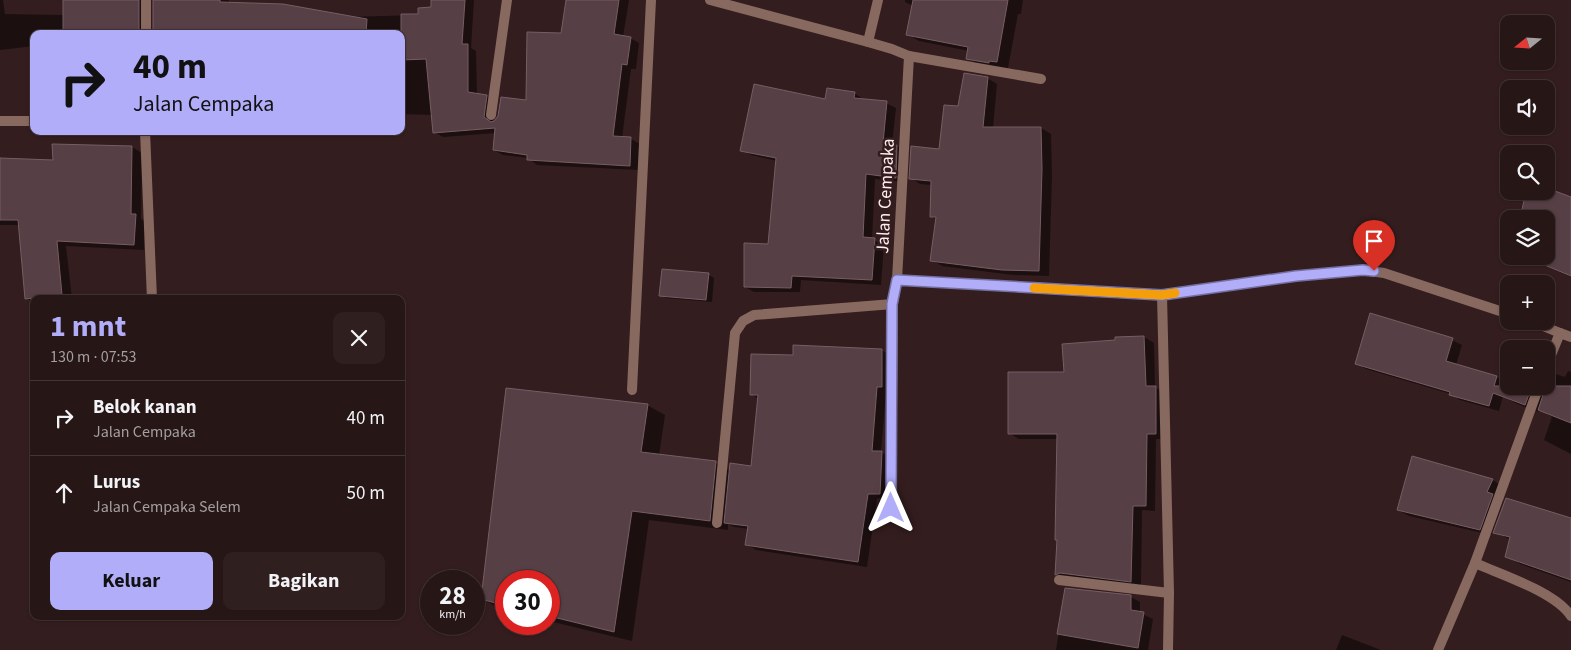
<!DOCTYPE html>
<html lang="id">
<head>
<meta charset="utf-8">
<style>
  :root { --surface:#271616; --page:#2f1f1f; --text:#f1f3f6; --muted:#a49fa1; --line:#433535; --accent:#b2adf9 }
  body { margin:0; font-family:"Source Sans 3",sans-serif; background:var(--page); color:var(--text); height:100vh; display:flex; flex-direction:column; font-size:19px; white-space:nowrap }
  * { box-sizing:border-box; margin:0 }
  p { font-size:16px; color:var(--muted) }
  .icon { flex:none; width:28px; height:28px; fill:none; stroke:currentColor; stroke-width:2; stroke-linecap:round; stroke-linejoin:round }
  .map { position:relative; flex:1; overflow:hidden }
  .drawer { position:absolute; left:30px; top:295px; width:375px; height:325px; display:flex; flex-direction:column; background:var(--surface); border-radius:10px; box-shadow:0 1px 4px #0004,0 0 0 1px var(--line) }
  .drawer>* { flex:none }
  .top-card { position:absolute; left:30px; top:30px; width:375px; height:105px; border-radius:10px; box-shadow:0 1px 4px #0004,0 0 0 1px var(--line); background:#b2adf9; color:#111; overflow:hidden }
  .needle { width:32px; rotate:252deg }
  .controls { position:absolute; left:1500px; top:15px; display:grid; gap:10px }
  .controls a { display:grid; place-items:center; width:55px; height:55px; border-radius:10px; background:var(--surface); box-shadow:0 1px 4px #0004,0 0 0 1px var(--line); font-size:25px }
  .speed { position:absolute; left:420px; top:570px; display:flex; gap:10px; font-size:25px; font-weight:700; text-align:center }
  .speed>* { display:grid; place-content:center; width:65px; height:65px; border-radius:50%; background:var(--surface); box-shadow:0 1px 4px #0004,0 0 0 1px var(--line); line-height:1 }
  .speed small { font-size:12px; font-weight:400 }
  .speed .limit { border:8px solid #d22; background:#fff; color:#111 }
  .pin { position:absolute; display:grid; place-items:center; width:42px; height:42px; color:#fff; margin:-51px -21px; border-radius:50% 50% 50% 0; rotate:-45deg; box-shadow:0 0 5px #0007 }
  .pin .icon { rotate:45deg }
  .me { position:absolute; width:55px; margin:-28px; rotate:0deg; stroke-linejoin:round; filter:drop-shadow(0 0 4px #0008) }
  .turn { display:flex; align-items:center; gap:18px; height:105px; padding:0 20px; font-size:22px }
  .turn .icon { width:65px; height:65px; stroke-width:2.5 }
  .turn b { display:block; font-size:35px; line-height:42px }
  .round { display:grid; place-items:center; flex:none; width:52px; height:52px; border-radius:10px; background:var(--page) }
  .overview { display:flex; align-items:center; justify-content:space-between; height:85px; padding:0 20px }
  h1 { font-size:30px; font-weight:700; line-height:38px; color:var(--accent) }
  .action { display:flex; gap:10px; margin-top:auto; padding:10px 20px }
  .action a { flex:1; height:58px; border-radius:10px; background:var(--accent); color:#111; font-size:20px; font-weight:700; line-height:58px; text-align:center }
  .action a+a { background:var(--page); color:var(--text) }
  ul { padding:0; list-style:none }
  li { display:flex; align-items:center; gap:15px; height:75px; padding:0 20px; border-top:1px solid var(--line) }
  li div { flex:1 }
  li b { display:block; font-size:19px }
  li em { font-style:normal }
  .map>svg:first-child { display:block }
  .shadow { fill:#0007 }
  .building { fill:#573f46; stroke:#775d64 }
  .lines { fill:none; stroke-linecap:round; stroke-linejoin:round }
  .service { stroke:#88695f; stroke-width:10 }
  .minor { stroke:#88695f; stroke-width:10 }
  .route-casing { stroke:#7470a2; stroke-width:12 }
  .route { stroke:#b2adf9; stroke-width:9 }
  .slow { stroke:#f59e0b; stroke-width:9 }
  .labels { text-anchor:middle; stroke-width:5; stroke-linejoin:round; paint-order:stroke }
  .street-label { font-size:18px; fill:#feeeed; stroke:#341d1e }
</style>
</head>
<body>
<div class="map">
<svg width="1571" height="650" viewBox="0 0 1571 650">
  <rect width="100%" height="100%" fill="#341d1e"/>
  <g class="shadow">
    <polygon points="0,0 3,0 5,14 64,15 64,0 151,0 148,34 34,34 34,46 0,50"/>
    <polygon points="154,0 229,0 229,4 346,17 419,15 432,9 432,0 474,0 471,48 476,51 477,95 486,96 495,101 493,123 527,101 562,34 568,0 629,0 623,37 630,38 639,43 636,69 631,69 622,138 631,139 640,144 639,170 537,165 528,158 503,155 494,150 496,133 443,137 434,132 432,115 401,114 401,34 154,34"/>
    <polygon points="905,0 1023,0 1021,14 1018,14 1008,68 979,65 967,58 969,51 919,41 907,34 913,6 905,2"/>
    <polygon points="987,78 997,84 993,128 1041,128 1051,134 1052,176 1049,276 1013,275 942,266 932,260 937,220 931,216 932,185 920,184 911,178 940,150 959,108"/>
    <polygon points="854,93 863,99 863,101 886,103 896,108 892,145 897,146 906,151 905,182 875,179 872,239 884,245 881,285 801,280 800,292 754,292 745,287 769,245 777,161 751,155 742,150 826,101"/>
    <polygon points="54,145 132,147 142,153 141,219 145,221 144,250 66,246 72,299 34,299 34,303 26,298 20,225 0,225 0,160 54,161"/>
    <polygon points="1546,190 1571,198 1571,277 1523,256 1546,256"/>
    <polygon points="709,275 714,278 712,302 666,298 661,295"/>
    <polygon points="1144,337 1154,343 1155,387 1165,393 1165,439 1156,439 1155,511 1142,510 1141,586 1065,580 1056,574 1058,541 1058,439 1019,439 1009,433 1065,374 1116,342 1116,338"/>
    <polygon points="1452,340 1462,345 1456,365 1497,377 1506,382 1509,374 1509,386 1546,386 1546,371 1565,377 1568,371 1571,372 1571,454 1544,440 1552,417 1540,410 1539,412 1515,403 1503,396 1499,411 1460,400 1451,394 1366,369 1357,364"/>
    <polygon points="881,350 890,355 891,392 886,392 881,452 890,457 889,499 877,498 867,567 756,550 747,544 749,529 734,527 728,524 728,530 649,520 632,641 549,621 549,581 506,581 506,610 500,609 483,599 647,405 665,415 659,456 716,463 730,471 752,467 759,399 751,394 794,357"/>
    <polygon points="1413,457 1493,480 1503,487 1498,498 1503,501 1491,535 1409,516 1398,510"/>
    <polygon points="1571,519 1571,582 1520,564 1507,556 1511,540 1495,532"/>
    <polygon points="1066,589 1131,597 1140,602 1140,613 1153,619 1148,650 1056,650"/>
    <polygon points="1342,635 1381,650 1336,650"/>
  </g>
  <g class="building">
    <rect x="63" y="0" width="76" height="34"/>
    <polygon points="153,0 220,0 220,2 283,4 367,19 366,34 153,34"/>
    <polygon points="431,0 465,0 462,44 468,44 468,92 487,95 484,117 491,122 494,121 498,116 501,97 526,100 527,32 561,33 566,0 619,0 614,34 631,37 627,65 622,64 613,136 631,137 630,166 527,160 527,155 493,150 495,128 433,133 426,59 401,60 401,14 418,14 418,8 431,7"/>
    <polygon points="913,0 1008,0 997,62 989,61 989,63 966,59 968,47 906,35"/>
    <polygon points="964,73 988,77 983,127 1041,127 1042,169 1039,271 1002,270 930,261 936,217 930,217 931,181 909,179 911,146 939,149 944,105 958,106"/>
    <polygon points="754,84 825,99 827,88 855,92 854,98 887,101 883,143 897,145 896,178 866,174 863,237 875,238 872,280 792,276 791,288 744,287 744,243 768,244 776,158 740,151"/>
    <polygon points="52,144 132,146 131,214 136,214 134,245 57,241 62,295 25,299 18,220 0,220 0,158 53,160"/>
    <polygon points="1526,191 1555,191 1571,197 1571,276 1523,256 1546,256 1546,219 1520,219"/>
    <polygon points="662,269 709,273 706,300 659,296"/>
    <polygon points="1370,313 1453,338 1446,361 1497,376 1494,386 1532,386 1525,405 1493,393 1489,406 1449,395 1450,392 1355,364"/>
    <polygon points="1144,336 1146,386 1156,386 1156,434 1147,434 1146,506 1133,506 1131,582 1060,573 1055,575 1057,540 1055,540 1057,434 1008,434 1008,372 1064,372 1062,344 1115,340 1115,337"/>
    <polygon points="793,345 882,349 882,387 877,387 872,451 882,451 880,494 868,494 858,562 745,545 748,526 724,523 730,463 751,466 758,395 750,395 751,354 793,355"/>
    <polygon points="1546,386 1571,386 1571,423 1538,410"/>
    <polygon points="506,388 648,404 641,452 716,461 710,521 632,511 614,632 549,616 549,581 506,581 506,606 481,599"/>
    <polygon points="1412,456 1493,479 1487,492 1493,494 1480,530 1397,510"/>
    <polygon points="1506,498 1571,518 1571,580 1505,557 1510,537 1493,533"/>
    <polygon points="1065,588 1131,595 1131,610 1144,612 1138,648 1057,634"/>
  </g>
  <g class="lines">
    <polyline class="service" points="632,390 651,0"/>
    <g class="minor">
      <polyline points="710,0 868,42 892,49 909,56 897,280 1162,295 1296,276 1363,270 1384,273 1509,314"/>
      <polyline points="146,34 146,0"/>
      <polyline points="868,42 878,0"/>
      <polyline points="909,56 1041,79"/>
      <polyline points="491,115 507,0"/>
      <polyline points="0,121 34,121"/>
      <polyline points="145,131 152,299"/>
      <polyline points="1162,295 1169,593 1168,650"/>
      <polyline points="1531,321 1560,333 1546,367"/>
      <polyline points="1560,333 1571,337"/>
      <polyline points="891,507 893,304 897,280"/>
      <polyline points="717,523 735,333 743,321 754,315 893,304"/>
      <path d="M1475 563C1502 575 1555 592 1571 616"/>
      <polyline points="1059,580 1169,593"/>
      <polyline points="1438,650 1475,563 1539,386"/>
    </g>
  </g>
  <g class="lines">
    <defs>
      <polyline id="route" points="891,508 892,304 897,280 1162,295 1296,276 1363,270 1374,271"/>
    </defs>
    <use href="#route" class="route-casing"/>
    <use href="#route" class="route"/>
    <polyline class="slow" points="1034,288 1162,295 1175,293"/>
  </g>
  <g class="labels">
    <g class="street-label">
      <text transform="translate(885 196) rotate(-87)" y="6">Jalan Cempaka</text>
    </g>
  </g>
</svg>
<div class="controls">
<a><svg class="needle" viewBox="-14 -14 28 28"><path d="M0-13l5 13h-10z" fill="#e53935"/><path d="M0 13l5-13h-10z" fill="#a49fa1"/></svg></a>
<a><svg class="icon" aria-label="sound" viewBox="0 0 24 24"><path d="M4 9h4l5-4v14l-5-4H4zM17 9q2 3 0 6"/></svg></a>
<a><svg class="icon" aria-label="search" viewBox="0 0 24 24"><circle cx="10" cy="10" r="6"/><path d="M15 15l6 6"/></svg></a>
<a><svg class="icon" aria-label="layers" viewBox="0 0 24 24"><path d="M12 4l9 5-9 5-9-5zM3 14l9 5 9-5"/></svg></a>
<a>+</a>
<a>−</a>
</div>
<div class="speed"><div>28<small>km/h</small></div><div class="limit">30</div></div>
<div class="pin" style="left:1374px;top:271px;background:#d93025"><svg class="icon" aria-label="arrive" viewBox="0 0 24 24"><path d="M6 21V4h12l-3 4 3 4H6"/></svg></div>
<svg class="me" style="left:891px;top:508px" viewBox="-20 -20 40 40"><path d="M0-17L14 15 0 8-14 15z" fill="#b2adf9" stroke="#fff" stroke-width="4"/></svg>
<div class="top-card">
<div class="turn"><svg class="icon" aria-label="right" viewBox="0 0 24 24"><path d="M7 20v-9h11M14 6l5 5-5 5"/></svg><div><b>40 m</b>Jalan Cempaka</div></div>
</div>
<section class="drawer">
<div class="overview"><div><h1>1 mnt</h1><p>130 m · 07:53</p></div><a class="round"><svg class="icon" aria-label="close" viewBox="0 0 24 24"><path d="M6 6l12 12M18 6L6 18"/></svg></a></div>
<ul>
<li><svg class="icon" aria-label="right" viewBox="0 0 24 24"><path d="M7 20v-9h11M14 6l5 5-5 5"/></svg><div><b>Belok kanan</b><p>Jalan Cempaka</p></div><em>40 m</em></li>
<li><svg class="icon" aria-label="ahead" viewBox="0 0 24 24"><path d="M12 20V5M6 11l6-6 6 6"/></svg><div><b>Lurus</b><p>Jalan Cempaka Selem</p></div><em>50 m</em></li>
</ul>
<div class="action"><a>Keluar</a><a>Bagikan</a></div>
</section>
</div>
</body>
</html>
